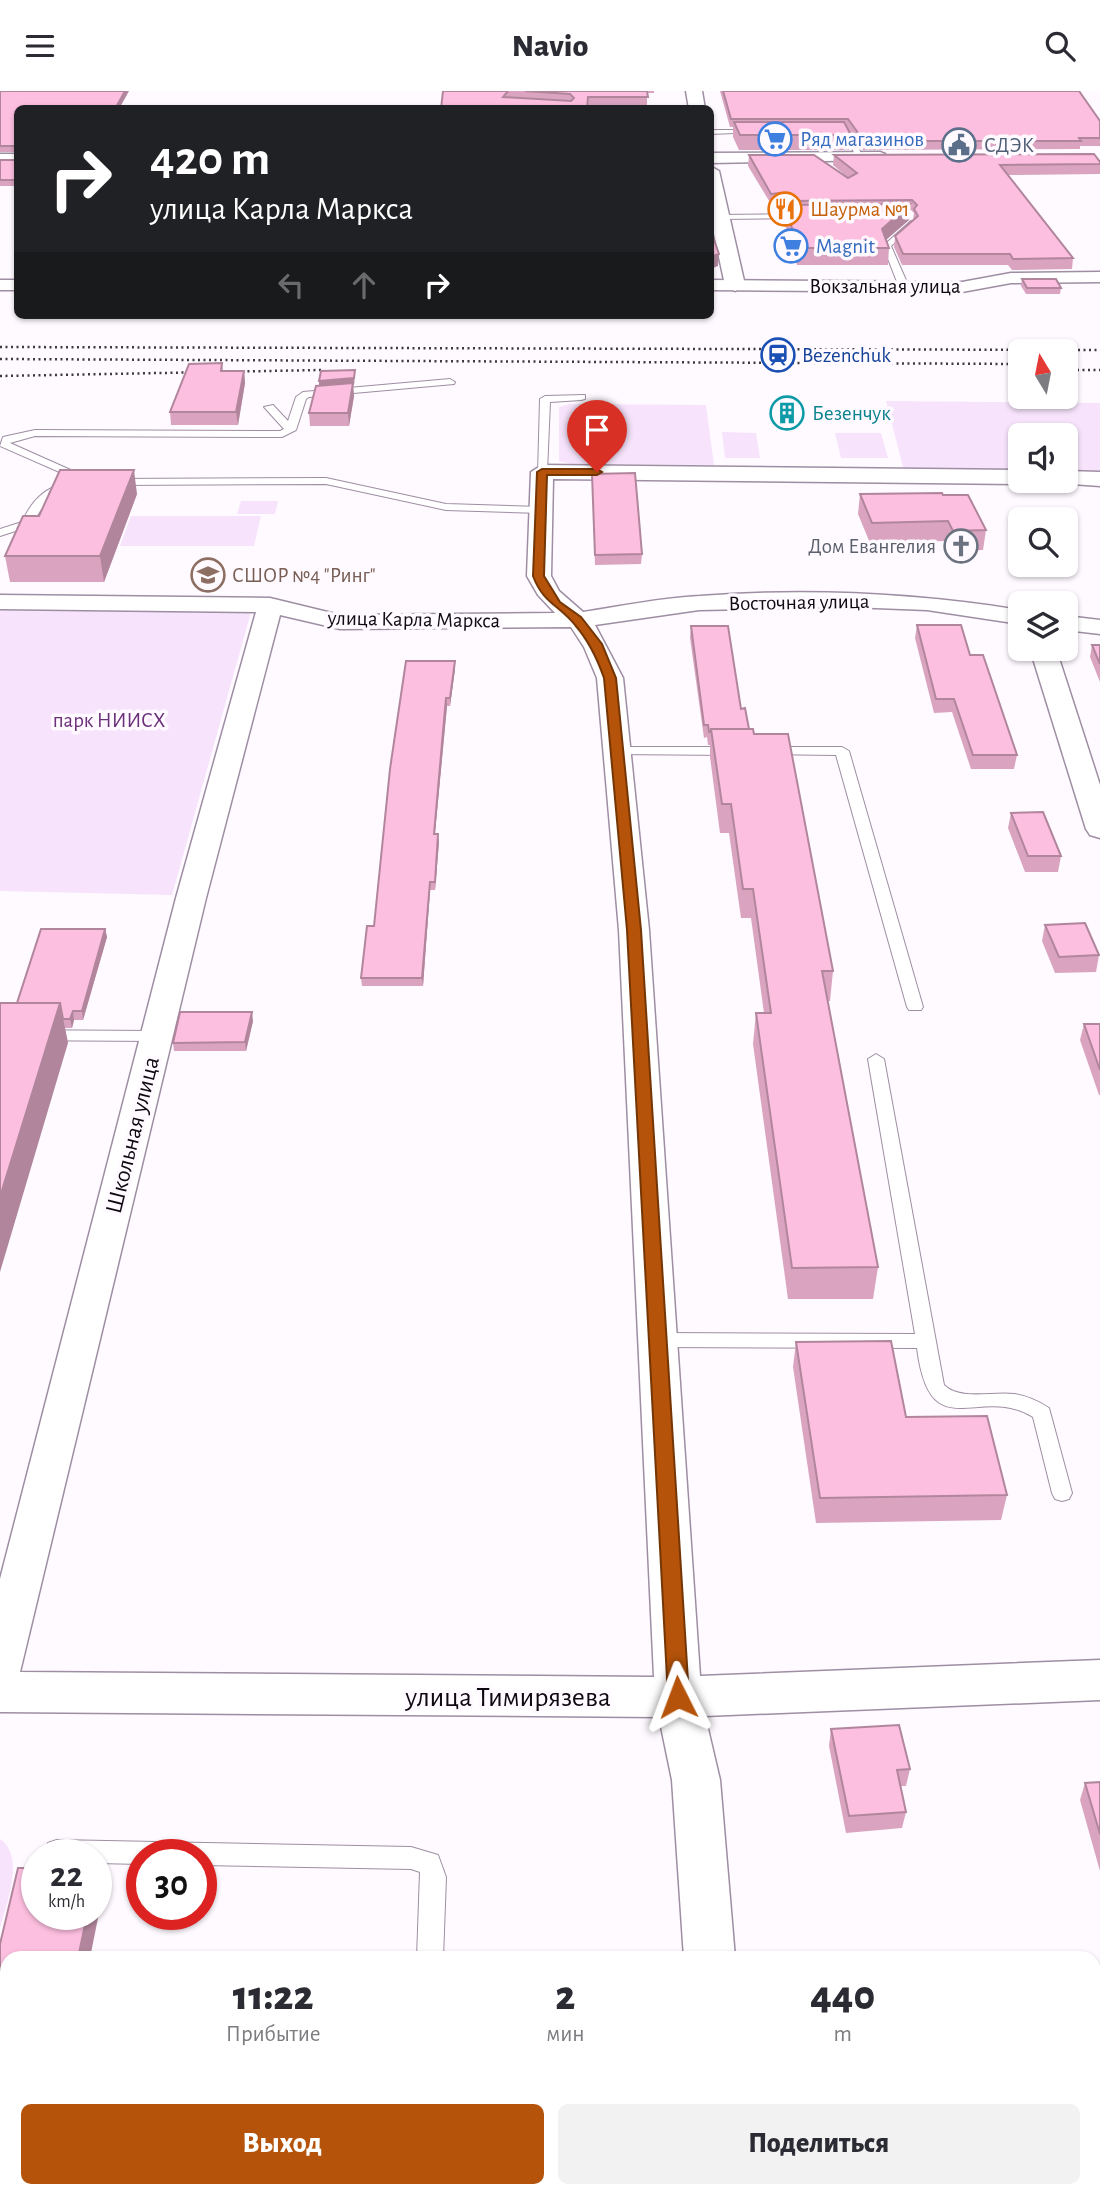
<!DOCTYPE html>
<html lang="ru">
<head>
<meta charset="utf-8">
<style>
  :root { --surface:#fff; --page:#f2f2f3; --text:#2b2b33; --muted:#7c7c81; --accent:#b45309 }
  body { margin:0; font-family:"Alegreya Sans",sans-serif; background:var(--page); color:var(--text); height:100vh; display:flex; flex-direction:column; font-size:26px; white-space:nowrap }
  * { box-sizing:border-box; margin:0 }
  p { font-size:23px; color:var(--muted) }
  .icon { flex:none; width:38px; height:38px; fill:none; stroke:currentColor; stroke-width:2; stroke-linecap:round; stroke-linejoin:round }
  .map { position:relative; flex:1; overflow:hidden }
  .details { position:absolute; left:0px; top:1860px; width:1101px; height:247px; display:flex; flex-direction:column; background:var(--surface); border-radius:21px 21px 0 0; box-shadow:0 2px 5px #0004 }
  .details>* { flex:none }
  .top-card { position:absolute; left:14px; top:14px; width:700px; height:214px; border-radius:10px; box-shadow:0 2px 5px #0004; background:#202124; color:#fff; overflow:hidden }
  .needle { width:46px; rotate:350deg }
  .buttons { position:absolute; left:1008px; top:248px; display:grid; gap:14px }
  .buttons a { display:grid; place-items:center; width:70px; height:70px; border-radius:10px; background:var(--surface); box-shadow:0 2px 5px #0004; font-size:35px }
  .speed { position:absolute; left:21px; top:1748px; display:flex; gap:14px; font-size:35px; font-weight:700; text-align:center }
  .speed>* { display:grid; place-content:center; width:91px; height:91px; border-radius:50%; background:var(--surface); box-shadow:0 2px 5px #0004; line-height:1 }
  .speed small { font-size:18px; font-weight:400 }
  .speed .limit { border:10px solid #d22; background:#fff; color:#111 }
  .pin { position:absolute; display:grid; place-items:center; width:60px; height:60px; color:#fff; margin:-72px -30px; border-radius:50% 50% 50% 0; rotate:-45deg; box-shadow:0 0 7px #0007 }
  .pin .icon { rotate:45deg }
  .me { position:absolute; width:77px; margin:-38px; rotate:357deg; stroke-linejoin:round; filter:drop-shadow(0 0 5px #0008) }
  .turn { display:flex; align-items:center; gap:24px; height:147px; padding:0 21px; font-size:32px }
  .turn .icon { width:91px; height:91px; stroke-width:2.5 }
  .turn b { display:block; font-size:49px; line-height:60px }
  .lanes { display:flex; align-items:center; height:66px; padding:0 21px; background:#0003; justify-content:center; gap:35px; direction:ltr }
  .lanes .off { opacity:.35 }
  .eta { display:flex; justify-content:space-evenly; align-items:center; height:119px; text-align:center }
  .eta b { font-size:42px; font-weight:800; line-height:49px }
  .cta { display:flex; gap:14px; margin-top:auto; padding:14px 21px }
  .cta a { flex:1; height:80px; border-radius:10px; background:var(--accent); color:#fff; font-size:28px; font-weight:800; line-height:80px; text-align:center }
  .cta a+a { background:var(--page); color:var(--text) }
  header { display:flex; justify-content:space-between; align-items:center; height:91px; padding:0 21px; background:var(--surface); font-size:32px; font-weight:800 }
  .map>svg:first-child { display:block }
  .green { fill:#f7e4fc }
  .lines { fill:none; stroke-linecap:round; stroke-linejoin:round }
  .service-casing { stroke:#9e8ea3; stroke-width:2 }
  .minor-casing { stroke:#9e8ea3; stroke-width:3 }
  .tertiary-casing { stroke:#9e8ea3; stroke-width:3 }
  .service { fill:#fff; fill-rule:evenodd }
  .minor { fill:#fff; fill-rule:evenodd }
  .tertiary { fill:#fff; fill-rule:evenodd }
  .rail { stroke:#3e393f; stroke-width:2.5; stroke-dasharray:2 3.5; stroke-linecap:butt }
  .wall { fill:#daa4c1 }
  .shaded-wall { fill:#b1869d }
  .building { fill:#fdbfe0; stroke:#b1869d; stroke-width:2 }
  .route { fill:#b45309; stroke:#753606; stroke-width:2 }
  .labels { text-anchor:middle; stroke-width:7; stroke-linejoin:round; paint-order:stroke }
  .far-shop-label { font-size:21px; fill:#366cbe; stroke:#fefaff; text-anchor:start }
  .far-service-label { font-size:21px; fill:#4e5e75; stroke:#fefaff; text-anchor:start }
  .far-food-label { font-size:21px; fill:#c56008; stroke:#fefaff; text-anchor:start }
  .far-street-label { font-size:21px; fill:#0f0a11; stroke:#fefaff }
  .far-transit-label { font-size:21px; fill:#164399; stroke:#fefaff; text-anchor:start }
  .far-culture-label { font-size:21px; fill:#0d838f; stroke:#fefaff; text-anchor:start }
  .far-worship-label { font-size:21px; fill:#5b616d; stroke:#fefaff; text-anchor:end }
  .far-education-label { font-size:21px; fill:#785e54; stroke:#fefaff; text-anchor:start }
  .far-park-label { font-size:21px; fill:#6c307b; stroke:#fefaff }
  .street-label { font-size:24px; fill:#0f0a11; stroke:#fefaff }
  .near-street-label { font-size:28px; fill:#0f0a11; stroke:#fefaff }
</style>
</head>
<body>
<header><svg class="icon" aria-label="menu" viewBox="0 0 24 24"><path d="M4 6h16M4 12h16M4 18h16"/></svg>Navio<svg class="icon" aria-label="search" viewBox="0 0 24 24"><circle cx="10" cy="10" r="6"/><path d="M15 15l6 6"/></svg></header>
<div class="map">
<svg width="1100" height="2106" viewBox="0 0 1100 2106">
  <rect width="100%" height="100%" fill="#fefaff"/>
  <g class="green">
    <polygon points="886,310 1100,312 1100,383 1066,382 1066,345 1020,345 1020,382 904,380"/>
    <polygon points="569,313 706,314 714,374 570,373 559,370 559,316"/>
    <polygon points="722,341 756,342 760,367 725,367"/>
    <polygon points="835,342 881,342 888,367 841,367"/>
    <polygon points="241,410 278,410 275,423 237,423"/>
    <polygon points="131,425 261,425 254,455 120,455"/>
    <polygon points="0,519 251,521 172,804 0,800"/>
    <path d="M0 1748C26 1765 6 1814 0 1838Z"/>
  </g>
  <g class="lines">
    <defs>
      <g id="service">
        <polygon points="826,38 852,40 863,68 857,68 846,44 826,42"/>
        <polygon points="710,39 756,39 760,41 710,43"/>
        <polygon points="806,123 809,127 720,128 716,126 720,124"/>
        <polygon points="911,130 914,135 891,155 909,196 904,199 899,196 883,155"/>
        <polygon points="450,288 455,291 454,293 309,306 306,308 296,339 282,346 35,345 10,352 84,385 84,389 80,390 0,355 3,346 35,339 280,340 284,338 264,316 273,314 288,330 296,306 303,301"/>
        <polygon points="585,304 585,308 581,309 550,311 547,381 538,383 540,308 545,305"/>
        <polygon points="326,387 446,413 541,416 547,419 541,422 446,419 326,393 113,394 108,391 113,388"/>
        <path d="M71 390 76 393 75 395C50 402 43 414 31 435L0 445V438L22 431C33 407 46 396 71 390Z"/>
        <polygon points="617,656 733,656 740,660 733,664 612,663 610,660"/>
        <polygon points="768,656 842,656 849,660 923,916 921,919 909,919 907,916 836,664 763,663 761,660"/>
        <polygon points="0,939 156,940 164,945 156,950 0,949"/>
        <path d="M876 963 884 968 944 1294C960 1310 993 1300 1014 1303 1027 1305 1038 1310 1049 1317L1072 1402 1069 1408 1062 1410 1055 1408 1052 1402 1033 1326C979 1292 930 1359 917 1257L658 1256 651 1254 648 1249 651 1244 658 1242 915 1243 868 968Z"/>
        <polygon points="57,1749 411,1756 438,1764 446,1786 443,1867 417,1867 420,1781 411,1778 201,1774 201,1764 142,1764 142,1773 96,1772 96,1764 47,1764 45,1760 48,1752"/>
        <rect x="402" y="2100" width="28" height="6"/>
      </g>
      <g id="minor">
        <polygon points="880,61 885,63 885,69 710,72 710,62"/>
        <rect x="0" y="63" width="18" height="10"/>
        <polygon points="1100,181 1100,191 1011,192 962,201 710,199 710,189 962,191 1011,182"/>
        <rect x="0" y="189" width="18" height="10"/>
        <path d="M542 374 1020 379V390H1028L1020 393 553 388 551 485 559 500 583 521C622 515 661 507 700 505 808 497 914 502 1020 519V533L927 519 850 516 699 519 595 534 623 587 649 839 700 1585 1100 1569V1609L705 1625 720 1689 735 1867H684L672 1689 659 1626 0 1621V1488L176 807 256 521 0 518V504L270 507 340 524 555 522 538 504 527 485 531 381ZM280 524 340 538 571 536 584 556 597 587 619 839 654 1586 20 1581 206 807Z"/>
        <polygon points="1066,380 1100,381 1100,395 1058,392 1066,390"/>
        <polygon points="1066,525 1100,529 1100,543 1066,539"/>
        <polygon points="1030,558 1056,558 1100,694 1100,747 1090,744 1086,738"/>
        <rect x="701" y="2100" width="56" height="6"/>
      </g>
      <g id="tertiary">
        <polygon points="686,0 702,0 705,18 689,18"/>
        <polygon points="710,75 719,80 745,194 735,200 725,194 710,124"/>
      </g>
    </defs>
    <use href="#service" class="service-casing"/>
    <use href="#minor" class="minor-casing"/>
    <use href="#tertiary" class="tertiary-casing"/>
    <use href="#service" class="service"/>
    <use href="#minor" class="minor"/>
    <use href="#tertiary" class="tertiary"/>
    <g class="rail">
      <polyline points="0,256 1100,259"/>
      <polyline points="0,268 1020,273"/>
      <polyline points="1066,279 1100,279"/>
      <polyline points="0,285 321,279"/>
    </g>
  </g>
  <g class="wall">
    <polygon points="0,0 18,18 18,61 0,61"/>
    <polygon points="443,0 654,0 654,2 647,2 647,17 588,17"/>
    <polygon points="720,0 1079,0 1100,30 1100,55 1080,55 1080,58 863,59 847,36 851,44 849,59 739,59 733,46 733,36 730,36"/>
    <polygon points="749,64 848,87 833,74 834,64 1100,71 1100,83 1008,84 1073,167 1072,178 1012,179 1008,174 902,174 894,156 895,145 913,129 914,122 911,119 910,119 909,129 886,149 889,157 888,174 797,174 784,130 784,121 781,121 779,113 771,113 748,75"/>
    <rect x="0" y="69" width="18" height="26"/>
    <polygon points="1022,188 1061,197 1060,203 1026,203 1021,195"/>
    <polygon points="222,272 223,280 244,280 245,292 238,334 171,334 170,321"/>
    <polygon points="355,279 354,294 353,294 354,305 349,335 310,335 309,322 319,295"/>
    <polygon points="592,383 642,463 641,473 595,474"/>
    <polygon points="137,403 104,491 10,491 5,465 39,425"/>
    <polygon points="860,403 943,404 986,439 983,459 950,460 945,450 870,452 858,423"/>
    <polygon points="917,534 970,564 1017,664 1014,678 971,678 952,621 934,622 915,547"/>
    <polygon points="691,535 741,618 749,638 754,643 833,880 830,910 828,910 878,1176 873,1208 788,1208 753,953 756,922 764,922 751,827 741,827 729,742 720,742 710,666 710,654 708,654 707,646 704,647 690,547"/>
    <polygon points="1092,554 1100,554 1100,591 1090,566"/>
    <polygon points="455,570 455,578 450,615 447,615 435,743 439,751 435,799 430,799 423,895 362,895 361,887 374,835"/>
    <polygon points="1011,722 1061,765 1058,781 1025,781 1008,737"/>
    <polygon points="1045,834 1099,864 1096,881 1055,882 1042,850"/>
    <polygon points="105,838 107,846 83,929 74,929 72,937 65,937 68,952 17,912"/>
    <polygon points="253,930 246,960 174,960 173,952"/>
    <polygon points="1084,933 1100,933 1100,1004 1099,1004 1080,949"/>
    <polygon points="796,1251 906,1326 1007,1404 1001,1429 816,1432 793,1276"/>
    <polygon points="831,1638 910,1678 906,1695 900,1695 906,1721 902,1737 846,1742 829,1655"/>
    <polygon points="1100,1691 1100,1780 1080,1709 1085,1692"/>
  </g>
  <g class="shaded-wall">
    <polygon points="125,0 129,0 119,18 115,18"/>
    <polygon points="910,113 909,129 880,154 882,138"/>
    <polygon points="719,163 718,175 710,178 710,166"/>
    <polygon points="355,279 354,294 353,294 354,305 349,335 348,322 319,297 319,290"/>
    <polygon points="244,280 245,292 238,334 236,321"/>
    <polygon points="134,379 137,403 104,491 100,465"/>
    <polygon points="455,570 455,578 450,615 450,607"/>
    <polygon points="446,607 447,615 434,751 434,743"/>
    <polygon points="438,743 439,751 435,799 435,791"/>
    <polygon points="430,791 430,799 423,895 422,887"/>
    <polygon points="105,838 107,846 83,929 82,920"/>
    <polygon points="60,912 68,952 0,1181 0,1106"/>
    <polygon points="73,920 74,929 72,937 70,928"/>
    <polygon points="252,921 253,930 246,960 245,951"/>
    <polygon points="96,1778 103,1802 90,1867 78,1867 87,1824 96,1824"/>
    <polygon points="56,2100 68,2100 67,2106 55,2106"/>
    <polygon points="354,2100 359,2100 359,2106 353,2106"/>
  </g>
  <g class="building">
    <polygon points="0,0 125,0 115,18 18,18 18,55 0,55"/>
    <polygon points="443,0 508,0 503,6 571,10 574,7 570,3 525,0 647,0 648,6 588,6 587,18 441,18"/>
    <polygon points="723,0 1079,0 1100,30 1100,47 1079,47 1081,50 864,50 848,28 731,28"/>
    <polygon points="734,31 844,31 851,44 740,44"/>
    <polygon points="1094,63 1100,71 1100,73 1000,74 1073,167 1013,168 1010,163 903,163 895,145 918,125 914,118 917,114 912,109 782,110 779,102 771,103 749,64 814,64 848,87 857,82 834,64"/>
    <rect x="0" y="69" width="18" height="20"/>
    <polygon points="910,113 882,138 889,157 798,157 785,114"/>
    <polygon points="710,137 719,163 710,166"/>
    <polygon points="1022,188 1056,188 1061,197 1027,197"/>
    <polygon points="222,272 221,280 244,280 236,321 170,321 189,273"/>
    <polygon points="355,279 354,287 319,290 321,280"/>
    <polygon points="353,292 348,322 309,322 316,295"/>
    <polygon points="60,379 134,379 100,465 5,465 23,425 39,425"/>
    <polygon points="635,382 642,463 595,464 592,383"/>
    <polygon points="942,402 943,404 968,404 986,439 953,440 948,430 872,432 860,403"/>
    <polygon points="917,534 961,534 970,564 983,564 1017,664 973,664 954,608 936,608"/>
    <polygon points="691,535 728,535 741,618 745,617 749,638 711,638 711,641 709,641 708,634 704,634"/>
    <polygon points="1092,554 1100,554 1100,573"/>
    <polygon points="406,570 455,570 450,607 446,607 434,743 438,743 435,791 430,791 422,887 361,887 367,835 374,835 390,678"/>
    <polygon points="711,638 753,638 754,643 788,643 833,880 822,880 878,1176 792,1177 756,922 771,922 753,798 743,798 731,713 722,713"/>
    <polygon points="1043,721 1061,765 1028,765 1011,722"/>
    <polygon points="1085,832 1099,864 1059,866 1045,834"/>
    <polygon points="41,838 105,838 82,920 73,920 70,928 63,928 60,912 17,912"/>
    <polygon points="0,912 60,912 0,1106"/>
    <polygon points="180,921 252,921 245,951 173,952"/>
    <polygon points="1084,933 1100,933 1100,979"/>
    <polygon points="891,1250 906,1326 987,1325 1007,1404 820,1407 796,1251"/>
    <polygon points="899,1634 910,1678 897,1679 906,1721 849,1725 831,1638"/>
    <polygon points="1100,1691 1100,1743 1085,1692"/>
    <polygon points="18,1777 37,1777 37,1824 87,1824 78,1867 7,1867 7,2100 56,2100 55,2106 0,2106 0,1853"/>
    <polygon points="191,2100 354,2100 353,2106 190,2106"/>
  </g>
  <path class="route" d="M542 378H597L602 381 597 384H547L544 485 560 511 581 526 602 553 616 587 641 839 689 1606 686 1613 678 1615 671 1613 668 1606 627 839 604 587C597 567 589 550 575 534 559 514 543 512 533 485L537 381Z"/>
  <defs>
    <symbol id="supermarket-ring" viewBox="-11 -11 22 22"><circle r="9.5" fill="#fefaff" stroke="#3f7fe0" stroke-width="1.5"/><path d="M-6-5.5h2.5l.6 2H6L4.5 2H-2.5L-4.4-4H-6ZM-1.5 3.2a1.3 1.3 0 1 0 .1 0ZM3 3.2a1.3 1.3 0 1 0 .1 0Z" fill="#3f7fe0"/></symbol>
    <symbol id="civic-ring" viewBox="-11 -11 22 22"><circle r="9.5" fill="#fefaff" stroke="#5c6f8a" stroke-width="1.5"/><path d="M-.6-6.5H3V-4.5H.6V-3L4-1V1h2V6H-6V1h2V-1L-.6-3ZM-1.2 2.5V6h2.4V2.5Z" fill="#5c6f8a"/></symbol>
    <symbol id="restaurant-ring" viewBox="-11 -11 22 22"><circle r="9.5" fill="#fefaff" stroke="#e8710a" stroke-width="1.5"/><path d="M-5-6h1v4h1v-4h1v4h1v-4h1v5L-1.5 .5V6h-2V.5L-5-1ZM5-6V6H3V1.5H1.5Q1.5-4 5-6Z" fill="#e8710a"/></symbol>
    <symbol id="station-ring" viewBox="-11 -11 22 22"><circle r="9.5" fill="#fefaff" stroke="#1a4fb4" stroke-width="1.5"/><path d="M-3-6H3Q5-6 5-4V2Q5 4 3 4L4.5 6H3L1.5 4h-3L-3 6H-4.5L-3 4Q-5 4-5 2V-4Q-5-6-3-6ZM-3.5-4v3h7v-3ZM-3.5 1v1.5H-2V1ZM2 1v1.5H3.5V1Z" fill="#1a4fb4"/></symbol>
    <symbol id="building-ring" viewBox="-11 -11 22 22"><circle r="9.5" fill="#fefaff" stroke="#0f9aa8" stroke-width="1.5"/><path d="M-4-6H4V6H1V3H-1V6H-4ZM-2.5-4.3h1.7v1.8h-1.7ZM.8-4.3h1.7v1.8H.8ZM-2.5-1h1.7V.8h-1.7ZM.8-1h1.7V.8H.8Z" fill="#0f9aa8"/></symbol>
    <symbol id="church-ring" viewBox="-11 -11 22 22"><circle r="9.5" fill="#fefaff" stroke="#6b7280" stroke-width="1.5"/><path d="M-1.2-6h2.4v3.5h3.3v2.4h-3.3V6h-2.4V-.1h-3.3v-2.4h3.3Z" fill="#6b7280"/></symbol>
    <symbol id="school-ring" viewBox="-11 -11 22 22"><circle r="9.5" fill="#fefaff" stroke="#8d6e63" stroke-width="1.5"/><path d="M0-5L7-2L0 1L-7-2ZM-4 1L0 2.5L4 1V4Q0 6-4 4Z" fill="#8d6e63"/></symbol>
  </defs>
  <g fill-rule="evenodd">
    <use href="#supermarket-ring" x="756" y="29" width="38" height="38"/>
    <use href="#civic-ring" x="940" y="35" width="38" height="38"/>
    <use href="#restaurant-ring" x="766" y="99" width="38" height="38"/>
    <use href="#supermarket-ring" x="772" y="136" width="38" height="38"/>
    <use href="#station-ring" x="759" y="245" width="38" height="38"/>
    <use href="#building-ring" x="768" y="303" width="38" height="38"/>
    <use href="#church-ring" x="942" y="436" width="38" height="38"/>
    <use href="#school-ring" x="189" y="465" width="38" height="38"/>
  </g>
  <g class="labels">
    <g class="far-shop-label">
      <text x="800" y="55">Ряд магазинов</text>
      <text x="816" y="162">Magnit</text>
    </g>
    <g class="far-service-label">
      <text x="984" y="61">СДЭК</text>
    </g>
    <g class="far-food-label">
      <text x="810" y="125">Шаурма №1</text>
    </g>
    <g class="far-street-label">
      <text x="885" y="202">Вокзальная улица</text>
      <text transform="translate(799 511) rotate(-1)" y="7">Восточная улица</text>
      <text transform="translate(414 528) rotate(1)" y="7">улица Карла Маркса</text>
    </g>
    <g class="far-transit-label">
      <text x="802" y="271">Bezenchuk</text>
    </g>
    <g class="far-culture-label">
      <text x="812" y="329">Безенчук</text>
    </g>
    <g class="far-worship-label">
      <text x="936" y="462">Дом Евангелия</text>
    </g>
    <g class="far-education-label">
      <text x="232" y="491">СШОР №4 "Ринг"</text>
    </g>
    <g class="far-park-label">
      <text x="109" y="636">парк НИИСХ</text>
    </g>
    <g class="street-label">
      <text transform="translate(132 1044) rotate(-76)" y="8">Школьная улица</text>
    </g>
    <g class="near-street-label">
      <text x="508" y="1615">улица Тимирязева</text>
    </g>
  </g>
</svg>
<div class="buttons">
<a><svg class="needle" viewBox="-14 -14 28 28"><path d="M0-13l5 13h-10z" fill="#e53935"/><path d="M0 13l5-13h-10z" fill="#7c7c81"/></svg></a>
<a><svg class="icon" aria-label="sound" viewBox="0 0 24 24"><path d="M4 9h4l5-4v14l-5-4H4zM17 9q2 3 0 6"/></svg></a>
<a><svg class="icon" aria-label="search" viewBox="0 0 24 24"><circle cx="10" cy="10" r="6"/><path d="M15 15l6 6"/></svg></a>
<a><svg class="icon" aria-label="layers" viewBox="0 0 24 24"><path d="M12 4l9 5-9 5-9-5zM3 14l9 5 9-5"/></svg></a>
</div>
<div class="speed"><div>22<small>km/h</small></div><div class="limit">30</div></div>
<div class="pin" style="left:597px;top:381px;background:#d93025"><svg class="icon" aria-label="arrive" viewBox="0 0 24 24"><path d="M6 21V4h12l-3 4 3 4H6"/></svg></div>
<svg class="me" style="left:678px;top:1606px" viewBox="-20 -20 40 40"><path d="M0-17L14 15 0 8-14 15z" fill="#b45309" stroke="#fff" stroke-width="4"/></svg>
<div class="top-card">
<div class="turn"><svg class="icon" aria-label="right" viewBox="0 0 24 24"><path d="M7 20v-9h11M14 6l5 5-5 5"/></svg><div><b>420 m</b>улица Карла Маркса</div></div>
<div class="lanes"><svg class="icon off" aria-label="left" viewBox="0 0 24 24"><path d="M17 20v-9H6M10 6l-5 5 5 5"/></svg><svg class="icon off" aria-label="ahead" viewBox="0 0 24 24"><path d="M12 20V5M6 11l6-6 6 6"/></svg><svg class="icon" aria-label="right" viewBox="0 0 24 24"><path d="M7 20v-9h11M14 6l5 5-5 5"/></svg></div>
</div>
<section class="details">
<div class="eta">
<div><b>11:22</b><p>Прибытие</p></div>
<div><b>2</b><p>мин</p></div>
<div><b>440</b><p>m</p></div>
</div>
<div class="cta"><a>Выход</a><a>Поделиться</a></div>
</section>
</div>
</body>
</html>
